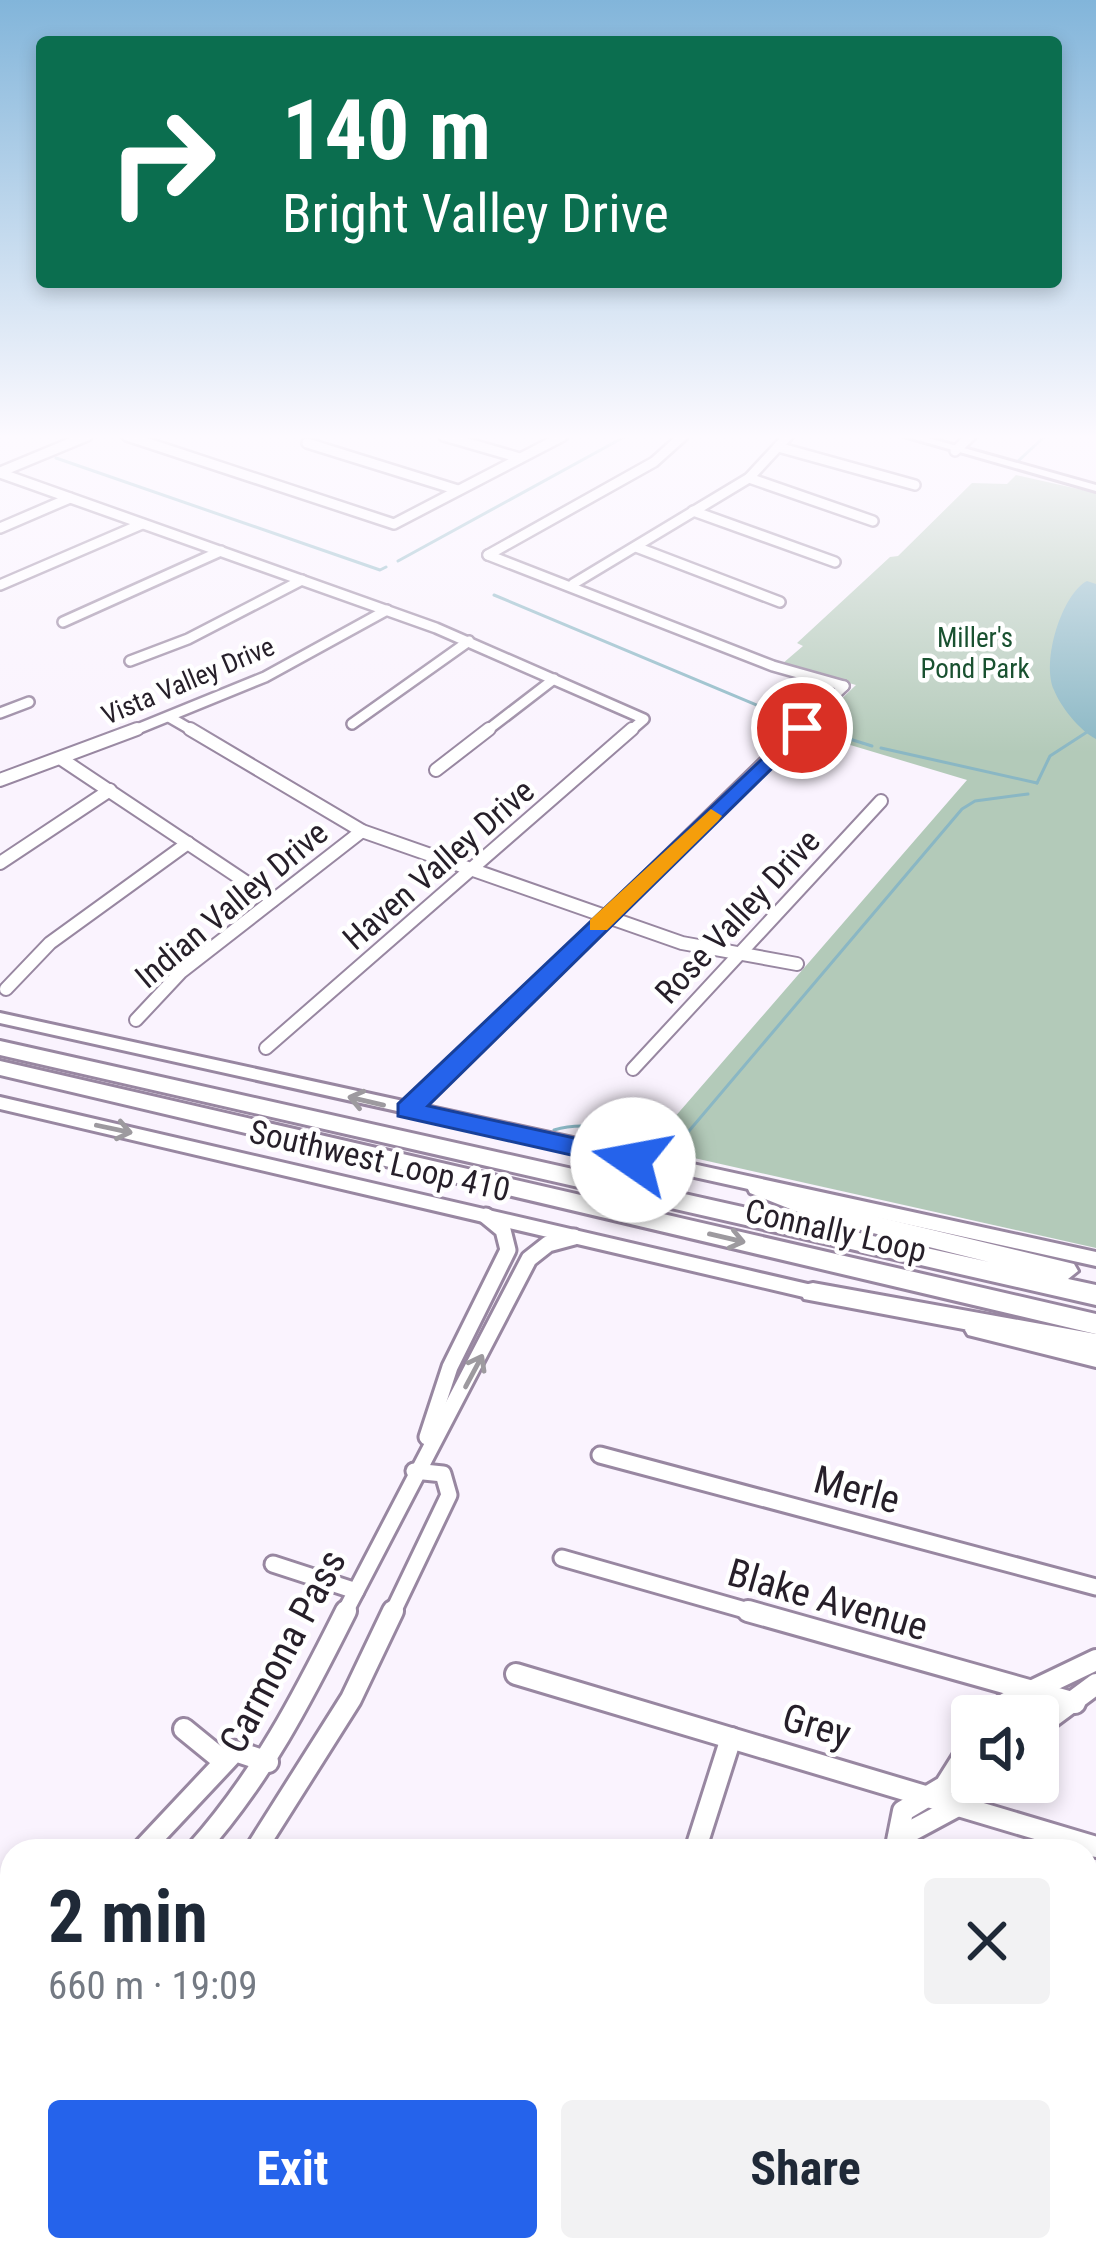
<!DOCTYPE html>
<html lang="en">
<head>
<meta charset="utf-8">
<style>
  :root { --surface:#fff; --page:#f2f2f3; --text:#1f2937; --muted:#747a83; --accent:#2563eb }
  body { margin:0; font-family:"Roboto Condensed",sans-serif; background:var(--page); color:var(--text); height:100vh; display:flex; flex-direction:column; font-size:45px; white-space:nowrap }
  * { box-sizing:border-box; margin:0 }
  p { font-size:39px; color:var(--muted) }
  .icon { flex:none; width:66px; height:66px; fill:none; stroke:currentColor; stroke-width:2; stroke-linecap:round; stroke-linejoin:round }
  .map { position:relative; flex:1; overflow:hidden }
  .sheet { position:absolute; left:0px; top:1839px; width:1098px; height:423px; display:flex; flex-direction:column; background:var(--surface); border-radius:36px 36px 0 0; box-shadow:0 6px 18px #0003 }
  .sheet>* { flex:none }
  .guide { position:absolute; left:36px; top:36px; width:1026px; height:252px; border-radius:12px; box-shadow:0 6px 18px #0003; background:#0b6e4f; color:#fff; overflow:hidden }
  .fabs { position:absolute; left:951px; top:1695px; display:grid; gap:24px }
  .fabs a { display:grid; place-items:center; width:108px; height:108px; border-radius:12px; background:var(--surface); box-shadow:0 6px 18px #0003; font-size:60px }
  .pin { position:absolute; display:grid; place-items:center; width:102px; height:102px; color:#fff; margin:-51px; border:6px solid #fff; border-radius:50%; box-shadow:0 3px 12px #0007 }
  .me { position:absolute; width:132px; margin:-66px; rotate:282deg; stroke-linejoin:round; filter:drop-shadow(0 0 9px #0008) }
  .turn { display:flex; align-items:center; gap:42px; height:252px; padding:0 48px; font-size:54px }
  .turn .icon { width:156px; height:156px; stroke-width:2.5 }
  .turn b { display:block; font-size:84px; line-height:102px }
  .round { display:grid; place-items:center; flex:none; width:126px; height:126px; border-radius:12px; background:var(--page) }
  .headline { display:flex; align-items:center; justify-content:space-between; height:204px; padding:0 48px }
  h1 { font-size:72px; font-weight:700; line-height:90px }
  .button { display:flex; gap:24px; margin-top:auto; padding:24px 48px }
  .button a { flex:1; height:138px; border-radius:12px; background:var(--accent); color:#fff; font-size:48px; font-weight:700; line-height:138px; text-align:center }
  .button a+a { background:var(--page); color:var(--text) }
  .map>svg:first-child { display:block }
  .green { fill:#b3cab9 }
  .water { fill:#8ab7c4 }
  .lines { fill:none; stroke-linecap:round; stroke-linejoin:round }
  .stream { stroke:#8ab7c4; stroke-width:3 }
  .street-far3-casing { stroke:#9887a1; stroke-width:14 }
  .street-far2-casing { stroke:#9887a1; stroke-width:16 }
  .street-far1-casing { stroke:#9887a1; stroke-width:21 }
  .street-casing { stroke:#9887a1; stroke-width:26 }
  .secondary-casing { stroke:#9887a1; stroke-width:6 }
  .highway-casing { stroke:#9887a1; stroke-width:6 }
  .street-far3 { stroke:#fff; stroke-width:9 }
  .street-far2 { stroke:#fff; stroke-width:12 }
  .street-far1 { stroke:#fff; stroke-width:15 }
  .street { stroke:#fff; stroke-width:20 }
  .secondary { fill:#fff; fill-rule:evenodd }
  .highway { fill:#fff; fill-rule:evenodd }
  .oneway { stroke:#9d9a9f }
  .route { fill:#2563eb; stroke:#184099; stroke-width:3 }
  .slow { fill:#f59e0b }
  .labels { text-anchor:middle; stroke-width:9; stroke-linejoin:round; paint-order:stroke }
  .far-park-label { font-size:27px; fill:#195130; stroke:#fff }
  .far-street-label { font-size:27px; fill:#261f29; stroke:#fff }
  .street-label { font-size:33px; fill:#261f29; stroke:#fff }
  .near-street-label { font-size:39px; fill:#261f29; stroke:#fff }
</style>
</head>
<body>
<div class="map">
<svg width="1096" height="2260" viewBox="0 0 1096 2260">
  <rect width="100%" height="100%" fill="#faf3fe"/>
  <polygon class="green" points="1016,475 1096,493 1096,1248 654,1149 667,1126 967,780 807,732 856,685 782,664 803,646 797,643 890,557 898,556 972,483 1007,484"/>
  <path class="water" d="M1087 581 1096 584V739C1080 731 1060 706 1054 690 1041 661 1062 594 1087 581Z"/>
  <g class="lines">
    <g class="stream">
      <polyline points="56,458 380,570 386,567"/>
      <polyline points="1015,464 1045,436"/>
      <polyline points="398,561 626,436"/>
      <polyline points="494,595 795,721"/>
      <polyline points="811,727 872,746"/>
      <polyline points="881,748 1037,783"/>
      <polyline points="1037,783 1050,756 1087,732"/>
      <path d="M554 1130C600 1116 643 1145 689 1131L962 809 975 801 1028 794"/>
    </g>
    <defs>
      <g id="street-far3">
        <polyline points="127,436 394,524 563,436"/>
        <polyline points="444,436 520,458"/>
        <polyline points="307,443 458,490"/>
        <polyline points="778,447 915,485"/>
        <polyline points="955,451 971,436"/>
        <polyline points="0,472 87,436"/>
        <polyline points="0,473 436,628 644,719 629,732"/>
        <polyline points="749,478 873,521"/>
        <polyline points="693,511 835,562"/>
        <polyline points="0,528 70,498"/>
        <polyline points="636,547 780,602"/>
        <polyline points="488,555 773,666 844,686"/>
        <polyline points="488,555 654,462 683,436"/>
        <polyline points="573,584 749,478 788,436"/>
        <polyline points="0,585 142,524"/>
        <polyline points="63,622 221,551"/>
        <polyline points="130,661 188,639 302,580"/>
        <polyline points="0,713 29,702"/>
        <polyline points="169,717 195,732"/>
        <polyline points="352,724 469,641"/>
        <polyline points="130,732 265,677 387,610"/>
        <polyline points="485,732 554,679"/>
        <polyline points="796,732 844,686"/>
      </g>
      <g id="street-far2">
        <polyline points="190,729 362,831 682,943 797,964"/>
        <polyline points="63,760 273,900"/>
        <polyline points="436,770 489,729"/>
        <polyline points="0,780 137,729"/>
        <polyline points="0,863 110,790"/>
        <polyline points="6,989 50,943 188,843"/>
        <polyline points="136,1020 181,972 362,831"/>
        <polyline points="266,1048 632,729"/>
        <polyline points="633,1069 881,801"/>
        <polyline points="408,1110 799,729"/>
      </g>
      <g id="street-far1">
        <polyline points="427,1437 450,1367 508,1250 503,1230 486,1216"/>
        <polyline points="600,1455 1096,1587"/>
        <polyline points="562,1558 759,1614"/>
        <polyline points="273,1564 356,1591"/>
        <polyline points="344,1614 529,1259 548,1244 574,1237"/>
        <polyline points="392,1614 449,1495 443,1474 414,1471"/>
      </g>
      <g id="street">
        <polyline points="748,1611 1075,1703"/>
        <polyline points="516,1674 1096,1847"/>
        <polyline points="991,1716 1006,1703 1096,1660"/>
        <polyline points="1038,1727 1096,1684"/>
        <polyline points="184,1729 222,1760"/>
        <polyline points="898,1838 978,1795 990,1782"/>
        <polyline points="141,1851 235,1751 268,1762"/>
        <path d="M196 1851C262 1777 302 1699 346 1611"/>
        <polyline points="255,1851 351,1699 393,1611"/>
        <polyline points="695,1851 731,1738"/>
        <polyline points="895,1851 903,1811 945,1786 972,1743"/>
        <polyline points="0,1970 12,1959"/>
        <polyline points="0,2021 12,2010"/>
        <polyline points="1086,2128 1096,2044"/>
        <polyline points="0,2232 12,2218"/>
        <polyline points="565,2260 568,2250"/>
        <polyline points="806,2260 808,2250"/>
        <polyline points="1070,2260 1071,2250"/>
      </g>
      <g id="secondary">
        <polygon points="904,436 921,436 1096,485 1096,491"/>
        <polygon points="0,1013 1096,1252 1096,1266 0,1023"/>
        <polygon points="0,1097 825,1288 832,1290 835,1295 832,1300 825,1302 0,1109"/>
        <polygon points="975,1323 1096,1351 1096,1367 968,1335 965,1330 968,1325"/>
      </g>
      <g id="highway">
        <polygon points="0,1041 989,1262 813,1218 750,1193 747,1187 759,1179 828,1205 1074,1264 1078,1271 1068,1279 1096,1285 1096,1305 0,1055"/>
        <polygon points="0,1061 1096,1314 1096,1334 0,1075"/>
        <polygon points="813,1283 1096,1334 1096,1354 804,1299 800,1292 804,1285"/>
      </g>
    </defs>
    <use href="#street-far3" class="street-far3-casing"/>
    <use href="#street-far2" class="street-far2-casing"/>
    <use href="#street-far1" class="street-far1-casing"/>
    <use href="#street" class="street-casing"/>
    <use href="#secondary" class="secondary-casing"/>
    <use href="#highway" class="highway-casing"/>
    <use href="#street-far3" class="street-far3"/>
    <use href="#street-far2" class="street-far2"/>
    <use href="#street-far1" class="street-far1"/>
    <use href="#street" class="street"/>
    <use href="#secondary" class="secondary"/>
    <use href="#highway" class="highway"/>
  </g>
  <defs><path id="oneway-shaft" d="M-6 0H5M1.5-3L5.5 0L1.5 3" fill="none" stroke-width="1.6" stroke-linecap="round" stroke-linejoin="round" transform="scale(3)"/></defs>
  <g class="oneway">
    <use href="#oneway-shaft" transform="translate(366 1101) rotate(-167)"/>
    <use href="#oneway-shaft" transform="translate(114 1129) rotate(12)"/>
    <use href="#oneway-shaft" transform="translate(727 1238) rotate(13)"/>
    <use href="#oneway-shaft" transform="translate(474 1371) rotate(-62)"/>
  </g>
  <linearGradient id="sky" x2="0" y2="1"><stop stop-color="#82b5da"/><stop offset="0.58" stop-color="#fdfaff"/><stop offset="1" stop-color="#fdfaff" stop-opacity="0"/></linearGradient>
  <rect width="1096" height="753" fill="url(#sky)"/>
  <polygon class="route" points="802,721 812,728 809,732 428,1106 643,1153 643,1166 633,1169 398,1116 398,1104"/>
  <polygon class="slow" points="711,809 722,816 718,821 607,930 590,930 590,920"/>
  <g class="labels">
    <g class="far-park-label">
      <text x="975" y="647">Miller's<tspan x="975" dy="31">Pond Park</tspan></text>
    </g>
    <g class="far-street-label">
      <text transform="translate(188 681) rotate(-23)" y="9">Vista Valley Drive</text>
    </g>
    <g class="street-label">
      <text transform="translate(438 864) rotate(-41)" y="12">Haven Valley Drive</text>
      <text transform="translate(231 904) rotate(-40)" y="12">Indian Valley Drive</text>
      <text transform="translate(737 916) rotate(-47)" y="12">Rose Valley Drive</text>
      <text transform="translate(380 1160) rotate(13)" y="12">Southwest Loop 410</text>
      <text transform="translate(836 1230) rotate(13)" y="12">Connally Loop</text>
    </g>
    <g class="near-street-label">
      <text transform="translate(857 1489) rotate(15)" y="14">Merle</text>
      <text transform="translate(828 1599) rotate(16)" y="14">Blake Avenue</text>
      <text transform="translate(282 1651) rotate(-62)" y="14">Carmona Pass</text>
      <text transform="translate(817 1725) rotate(16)" y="14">Grey</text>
    </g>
  </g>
</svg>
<div class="fabs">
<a><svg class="icon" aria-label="sound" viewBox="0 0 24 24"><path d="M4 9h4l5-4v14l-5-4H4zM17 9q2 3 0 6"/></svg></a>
</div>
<div class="pin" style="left:802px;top:728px;background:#d93025"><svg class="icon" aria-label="arrive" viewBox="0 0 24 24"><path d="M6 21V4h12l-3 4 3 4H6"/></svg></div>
<svg class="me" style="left:633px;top:1160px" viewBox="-20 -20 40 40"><circle r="19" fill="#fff"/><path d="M0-13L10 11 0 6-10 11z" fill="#2563eb"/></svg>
<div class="guide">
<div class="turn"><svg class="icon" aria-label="right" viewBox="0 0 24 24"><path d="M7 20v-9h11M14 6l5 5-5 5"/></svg><div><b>140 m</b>Bright Valley Drive</div></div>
</div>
<section class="sheet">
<div class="headline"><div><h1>2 min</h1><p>660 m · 19:09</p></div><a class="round"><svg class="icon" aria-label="close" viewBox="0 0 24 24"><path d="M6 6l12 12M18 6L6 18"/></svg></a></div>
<div class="button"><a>Exit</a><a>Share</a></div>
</section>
</div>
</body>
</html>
